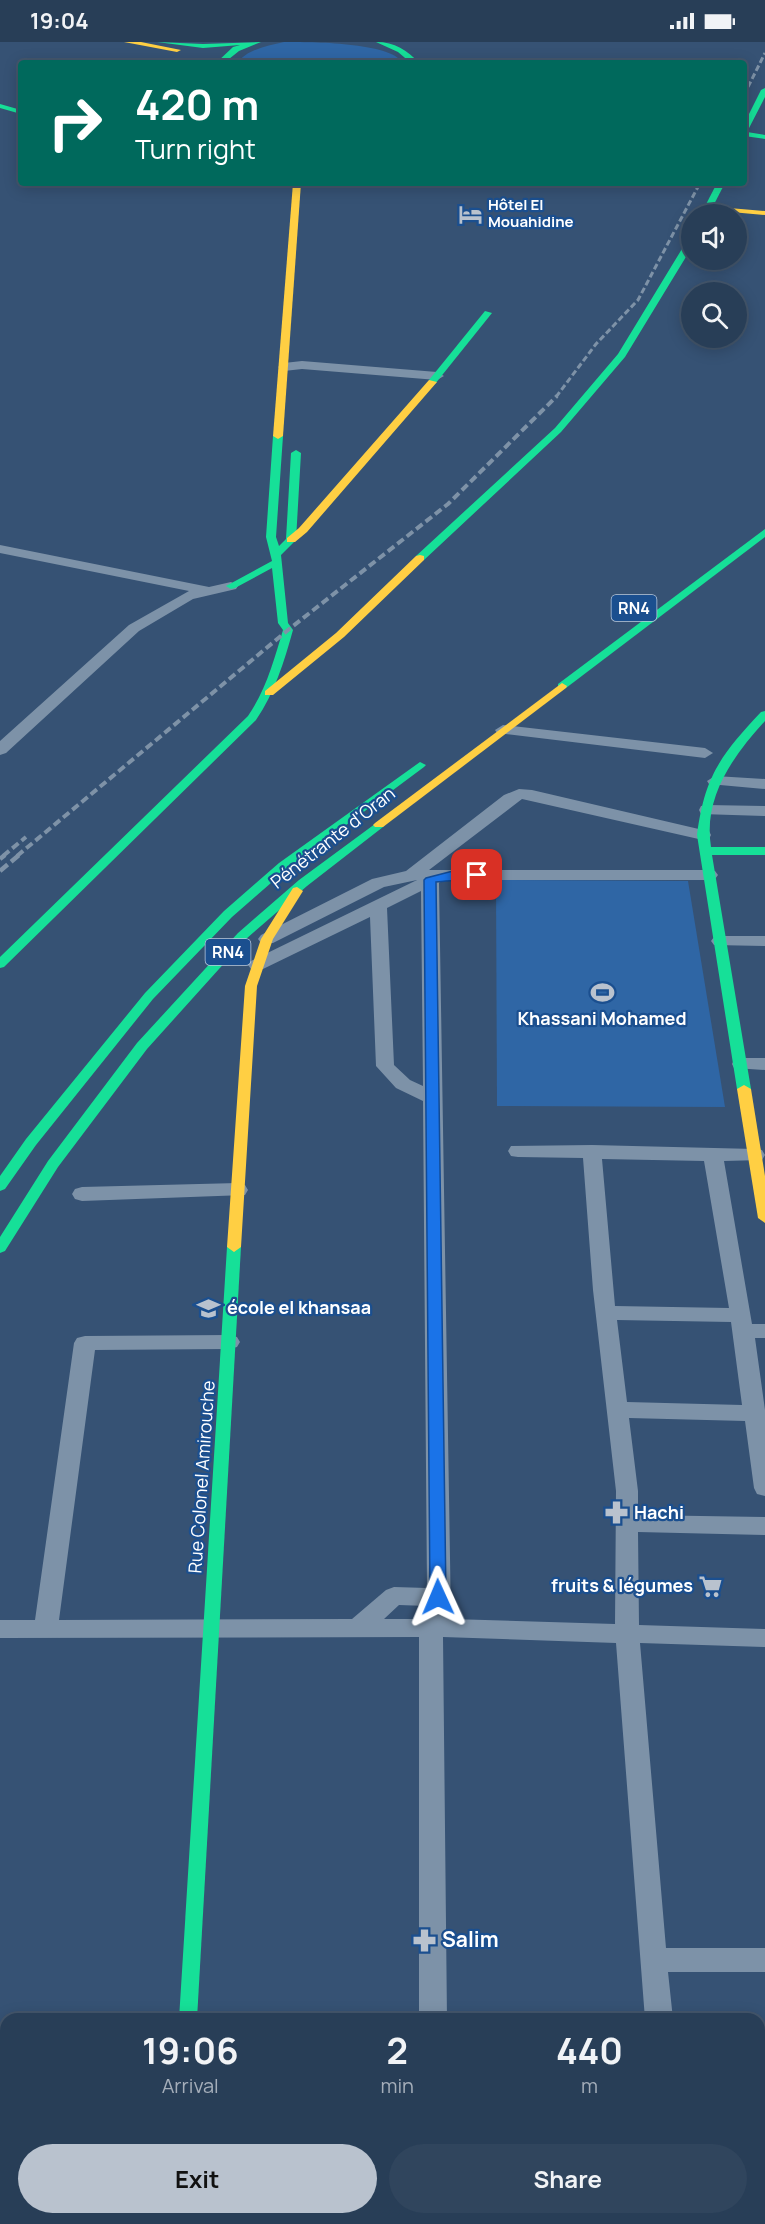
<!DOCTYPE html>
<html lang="en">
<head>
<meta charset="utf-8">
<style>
  :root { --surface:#283e57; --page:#30455d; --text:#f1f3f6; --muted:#a5aeba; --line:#44576d; --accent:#b9c2ce }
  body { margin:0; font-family:Manrope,sans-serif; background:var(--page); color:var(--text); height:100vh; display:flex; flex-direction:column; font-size:22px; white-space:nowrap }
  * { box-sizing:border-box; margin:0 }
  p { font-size:20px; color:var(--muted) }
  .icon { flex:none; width:33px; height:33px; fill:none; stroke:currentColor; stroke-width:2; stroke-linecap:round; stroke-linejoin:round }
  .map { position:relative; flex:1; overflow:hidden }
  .panel { position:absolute; left:0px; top:1971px; width:765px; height:212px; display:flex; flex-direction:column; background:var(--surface); border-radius:18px 18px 0 0; box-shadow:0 3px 15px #0003,0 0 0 2px var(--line) }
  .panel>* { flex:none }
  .banner { position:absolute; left:18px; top:18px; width:729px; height:126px; border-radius:6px; box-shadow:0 3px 15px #0003,0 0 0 2px var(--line); background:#00695c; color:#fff; overflow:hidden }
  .tools { position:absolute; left:681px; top:162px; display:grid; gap:12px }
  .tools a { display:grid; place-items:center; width:66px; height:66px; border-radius:50%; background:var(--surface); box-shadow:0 3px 15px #0003,0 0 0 2px var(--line); font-size:30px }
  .pin { position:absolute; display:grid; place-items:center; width:51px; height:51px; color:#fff; margin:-26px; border-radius:12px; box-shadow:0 3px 9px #0006 }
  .me { position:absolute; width:66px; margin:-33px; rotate:359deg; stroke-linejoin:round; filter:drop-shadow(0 0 4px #0008) }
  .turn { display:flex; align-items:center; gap:21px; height:126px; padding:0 18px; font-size:27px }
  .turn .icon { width:78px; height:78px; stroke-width:2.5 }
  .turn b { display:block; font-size:42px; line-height:51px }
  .eta { display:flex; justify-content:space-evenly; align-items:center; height:102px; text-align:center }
  .eta b { font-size:36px; font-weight:700; line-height:42px }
  .primary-button { display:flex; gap:12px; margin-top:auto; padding:12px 18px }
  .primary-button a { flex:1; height:69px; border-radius:36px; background:var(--accent); color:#111; font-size:24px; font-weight:700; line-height:69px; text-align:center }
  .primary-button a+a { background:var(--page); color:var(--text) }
  .status { display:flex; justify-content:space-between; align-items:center; height:42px; padding:0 30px; background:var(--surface); direction:ltr }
  .status svg { height:16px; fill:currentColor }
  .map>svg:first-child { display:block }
  .green { fill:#2f66a5 }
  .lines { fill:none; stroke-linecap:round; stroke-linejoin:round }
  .street { fill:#7d92a8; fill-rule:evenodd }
  .fast { fill:#16e098; fill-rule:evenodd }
  .slow { fill:#ffcf43; fill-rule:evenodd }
  .jam { fill:#f24e42; fill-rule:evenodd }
  .rail-far2 { stroke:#7e92a7; stroke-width:3; stroke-dasharray:6 3; stroke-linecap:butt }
  .rail-far1 { stroke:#7e92a7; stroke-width:4; stroke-dasharray:8 4; stroke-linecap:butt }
  .rail { stroke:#7e92a7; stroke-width:4.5; stroke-dasharray:10 4.5; stroke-linecap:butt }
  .route { fill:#1a73e8; stroke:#114b97; stroke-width:1.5 }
  .labels { text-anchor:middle; stroke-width:4.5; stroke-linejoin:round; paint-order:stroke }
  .far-poi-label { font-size:15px; font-weight:bold; fill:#fff; stroke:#1b4f8f; text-anchor:start }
  .shield { fill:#1b4f8f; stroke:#bbcadd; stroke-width:1.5 }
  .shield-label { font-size:16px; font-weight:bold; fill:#fff }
  .street-label { font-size:18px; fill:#fff; stroke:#1b4f8f }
  .poi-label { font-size:18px; font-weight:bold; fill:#fff; stroke:#1b4f8f; text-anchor:start }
  .near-poi-label { font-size:21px; font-weight:bold; fill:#fff; stroke:#1b4f8f; text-anchor:start }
</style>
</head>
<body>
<div class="status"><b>19:04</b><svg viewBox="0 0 49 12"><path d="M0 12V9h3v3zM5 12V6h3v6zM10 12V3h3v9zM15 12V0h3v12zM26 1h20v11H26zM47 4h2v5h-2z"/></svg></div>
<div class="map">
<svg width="765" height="2182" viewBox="0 0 765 2182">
  <rect width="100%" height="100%" fill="#365274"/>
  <g class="green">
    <path d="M284 0C311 0 390 0 403 21H237C248 7 267 4 284 0Z"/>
    <polygon points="496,838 688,839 725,1065 497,1064"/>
  </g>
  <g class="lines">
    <g class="street">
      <polygon points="302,319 437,330 444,334 437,338 302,327 284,329 278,325 284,321"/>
      <polygon points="0,503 209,545 231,540 238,544 236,547 193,557 139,589 6,711 0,713 0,699 129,583 189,549 0,511"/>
      <polygon points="503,683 705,706 713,711 705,716 497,691 495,688"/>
      <polygon points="715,734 765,737 765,747 709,742 707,739"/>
      <path d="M519 747 532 748 703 788 709 789 711 793 709 797 703 798 522 757 429 828H709L715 829 718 833 715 837 709 838H441L439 841 451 1577 615 1582 616 1449 593 1248 583 1116 518 1115 511 1114 508 1109 511 1104 592 1103 755 1107 762 1108 765 1113 762 1118 724 1119 752 1282H765V1296H755L765 1368V1454L757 1452 754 1446 745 1379 629 1376 638 1449V1473L765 1475V1493L638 1490 639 1583 765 1587V1605L640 1601 666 1906H765V1930H668L673 1977H645L616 1601 443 1595 447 1977H419V1595L0 1596V1578H35L74 1301 77 1296 85 1294 229 1293 237 1295 240 1300 237 1305 229 1307 95 1308 59 1578 352 1577 386 1548 394 1545 427 1546 423 1059 396 1046 376 1024 370 875 263 927H251L248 923 251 919 417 838 384 845 273 901H261L258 897 261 893 372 837 406 829 504 753ZM421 849 423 1044 410 1038 394 1023 387 866ZM602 1117 704 1119 729 1266 615 1264ZM617 1278 731 1280 742 1363 627 1360ZM399 1563 427 1564V1577H384Z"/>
      <polygon points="707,763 765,764 765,774 701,772 699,768 701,764"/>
      <polygon points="720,894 765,894 765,904 714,903 711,899 714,895"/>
      <polygon points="741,1016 765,1016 765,1028 734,1026 732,1022 734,1018"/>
      <polygon points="238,1141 245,1143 248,1148 245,1153 82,1159 75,1157 72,1152 75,1147 82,1145"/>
      <rect x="0" y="2020" width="6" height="26"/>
      <rect x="0" y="2088" width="6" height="26"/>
    </g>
    <g class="fast">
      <polygon points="157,0 203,2 261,0 239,9 224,21 216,21 233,5 240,3 203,6"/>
      <path d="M376 0C395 0 407 8 419 21H411L398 10Z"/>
      <polygon points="765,46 765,55 747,90 765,93 765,97 744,94 744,82 761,48"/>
      <polygon points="0,62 21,68 21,72 0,66"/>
      <polygon points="717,141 725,141 709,172 701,172"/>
      <polygon points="692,195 692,205 625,315 561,390 424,518 416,518 416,514 555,386 618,312 688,197"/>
      <polygon points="485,269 492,271 435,342 429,342 429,338"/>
      <path d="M278 391 283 394 276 495 279 504 286 497 291 411 296 408 301 411 296 498 281 513 288 581 293 588C284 620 275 650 256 678L4 925 0 926V915L248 674C266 648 274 618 283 588L278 581 272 526 235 546 231 547 226 544 272 519 266 495 273 394Z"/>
      <polygon points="765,487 765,495 566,646 558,646 558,642"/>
      <path d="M765 669V679C733 714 703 755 711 805H765V813H712L751 1047 744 1051 737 1047 697 793C705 733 721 713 761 670Z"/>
      <polygon points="420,720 426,723 424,725 287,827 232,875 153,957 36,1103 5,1147 0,1149 0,1134 26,1097 145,951 224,869 279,821"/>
      <polygon points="379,779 385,783 383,785 307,844 246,897 147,1007 58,1125 5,1209 0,1211 0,1195 48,1119 137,1001 238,891 299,838"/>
      <polygon points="234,1200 241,1205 197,1977 179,1977 227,1205"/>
      <rect x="759" y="2061" width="6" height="18"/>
      <rect x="422" y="2176" width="20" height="6"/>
    </g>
    <g class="slow">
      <polygon points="124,0 141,0 181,8 177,10"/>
      <polygon points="293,141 301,141 283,394 278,397 273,394"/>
      <polygon points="706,164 765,169 765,173 709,168 705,166"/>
      <polygon points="429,338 437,340 307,490 295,500 287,500 287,496 299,486"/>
      <polygon points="420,513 424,514 424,518 344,595 273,653 265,653 265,649 336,591 416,514"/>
      <polygon points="562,641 567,644 566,646 383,785 375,785 373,783 375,781"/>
      <polygon points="297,845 303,849 273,897 257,944 241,1205 234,1210 227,1205 245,944 261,897 293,846"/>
      <polygon points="744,1043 751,1047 765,1134 765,1181 758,1176 737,1047"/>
    </g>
    <rect class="jam" x="163" y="2176" width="20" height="6"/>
    <g class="rail-far2">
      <polyline points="744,53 765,11"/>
      <polyline points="556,355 596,302 638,258 700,141"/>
    </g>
    <g class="rail-far1">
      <polyline points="3,814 26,795"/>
      <polyline points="17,814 288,588 448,462 557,354"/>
    </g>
    <g class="rail">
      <polyline points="0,817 5,813"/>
      <polyline points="0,829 19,813"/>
    </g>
  </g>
  <path class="route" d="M453 829H477L483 833C475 839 448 838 436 840L446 1555 444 1560 438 1561 432 1560 430 1555 424 838 426 836Z"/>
  <defs>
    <symbol id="hotel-bare" viewBox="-9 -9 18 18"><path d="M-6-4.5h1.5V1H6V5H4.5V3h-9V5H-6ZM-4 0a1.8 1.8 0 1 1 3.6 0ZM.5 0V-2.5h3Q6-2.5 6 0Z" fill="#b9c2ce" stroke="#1b4f8f" stroke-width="2.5" paint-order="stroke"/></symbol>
    <symbol id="stadium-bare" viewBox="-9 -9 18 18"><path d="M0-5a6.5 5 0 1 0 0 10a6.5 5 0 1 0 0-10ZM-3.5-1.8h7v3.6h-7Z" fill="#b9c2ce" stroke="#1b4f8f" stroke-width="2.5" paint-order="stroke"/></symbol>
    <symbol id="school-bare" viewBox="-9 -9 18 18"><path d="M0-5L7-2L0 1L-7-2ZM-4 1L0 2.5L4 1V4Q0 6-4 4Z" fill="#b9c2ce" stroke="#1b4f8f" stroke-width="2.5" paint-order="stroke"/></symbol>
    <symbol id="pharmacy-bare" viewBox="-9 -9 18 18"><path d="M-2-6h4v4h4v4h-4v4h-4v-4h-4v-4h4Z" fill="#b9c2ce" stroke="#1b4f8f" stroke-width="2.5" paint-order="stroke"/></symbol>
    <symbol id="supermarket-bare" viewBox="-9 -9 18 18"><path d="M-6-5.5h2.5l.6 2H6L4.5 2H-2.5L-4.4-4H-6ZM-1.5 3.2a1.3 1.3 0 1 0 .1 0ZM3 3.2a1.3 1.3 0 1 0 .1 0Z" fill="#b9c2ce" stroke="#1b4f8f" stroke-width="2.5" paint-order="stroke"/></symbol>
  </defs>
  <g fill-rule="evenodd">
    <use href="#hotel-bare" x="454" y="156" width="33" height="33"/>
    <use href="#stadium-bare" x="586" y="934" width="33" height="33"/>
    <use href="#school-bare" x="192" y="1250" width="33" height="33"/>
    <use href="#pharmacy-bare" x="600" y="1454" width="33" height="33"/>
    <use href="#supermarket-bare" x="694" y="1528" width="33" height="33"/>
    <use href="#pharmacy-bare" x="408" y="1882" width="33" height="33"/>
  </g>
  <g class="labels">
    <g class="far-poi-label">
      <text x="488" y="168">Hôtel El<tspan x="488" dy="17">Mouahidine</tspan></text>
    </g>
    <g class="shield">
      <rect x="611.5" y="553" width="45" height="26" rx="4.5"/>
      <rect x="205.5" y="897" width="45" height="26" rx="4.5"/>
    </g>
    <g class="shield-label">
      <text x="634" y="572">RN4</text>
      <text x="228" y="916">RN4</text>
    </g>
    <g class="street-label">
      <text transform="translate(333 796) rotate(-38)" y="6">Pénétrante d'Oran</text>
      <text transform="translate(202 1435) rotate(-86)" y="6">Rue Colonel Amirouche</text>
    </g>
    <g class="poi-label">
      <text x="602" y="983" text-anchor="middle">Khassani Mohamed</text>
      <text x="227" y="1272">école el khansaa</text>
      <text x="634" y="1477">Hachi</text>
      <text x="693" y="1550" text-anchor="end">fruits &amp; légumes</text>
    </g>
    <g class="near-poi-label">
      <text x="442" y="1905">Salim</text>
    </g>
  </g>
</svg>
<div class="tools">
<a><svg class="icon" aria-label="sound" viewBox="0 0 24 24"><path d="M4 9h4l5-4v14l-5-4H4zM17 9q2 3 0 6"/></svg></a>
<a><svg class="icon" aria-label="search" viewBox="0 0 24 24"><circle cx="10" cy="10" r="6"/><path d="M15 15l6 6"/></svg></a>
</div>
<div class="pin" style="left:477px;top:833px;background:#d93025"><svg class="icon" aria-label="arrive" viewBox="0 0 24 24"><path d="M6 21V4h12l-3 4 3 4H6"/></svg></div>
<svg class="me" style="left:438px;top:1555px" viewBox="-20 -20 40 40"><path d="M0-17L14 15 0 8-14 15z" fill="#1a73e8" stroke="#fff" stroke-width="4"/></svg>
<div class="banner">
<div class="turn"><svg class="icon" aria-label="right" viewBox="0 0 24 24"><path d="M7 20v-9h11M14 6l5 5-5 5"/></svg><div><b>420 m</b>Turn right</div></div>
</div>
<section class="panel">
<div class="eta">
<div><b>19:06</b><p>Arrival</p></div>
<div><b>2</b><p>min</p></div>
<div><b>440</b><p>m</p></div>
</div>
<div class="primary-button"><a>Exit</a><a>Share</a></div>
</section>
</div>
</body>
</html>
